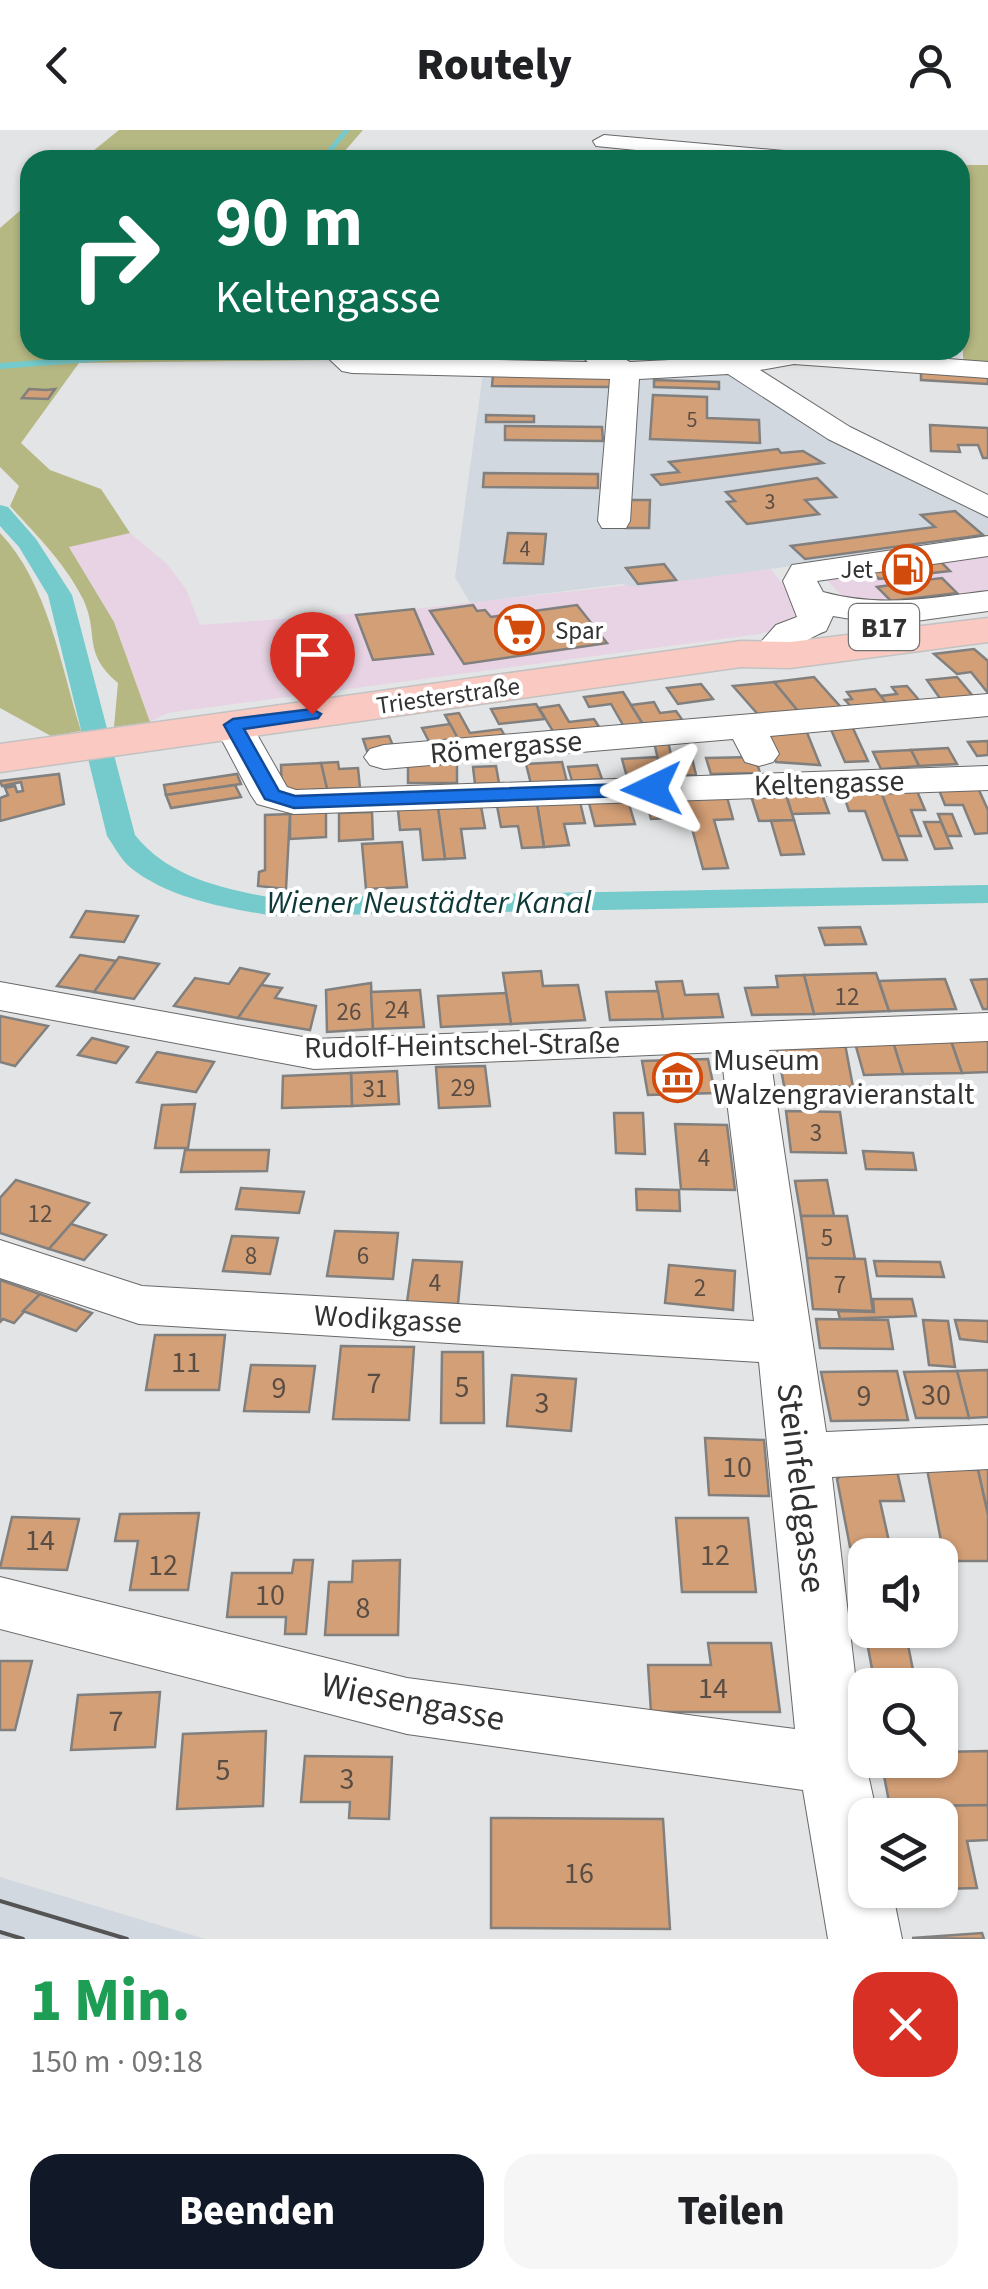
<!DOCTYPE html>
<html lang="de">
<head>
<meta charset="utf-8">
<style>
  :root { --surface:#fff; --page:#f6f6f6; --text:#202124; --muted:#757577; --accent:#111827 }
  body { margin:0; font-family:"Source Sans 3",sans-serif; background:var(--page); color:var(--text); height:100vh; display:flex; flex-direction:column; font-size:38px; white-space:nowrap }
  * { box-sizing:border-box; margin:0 }
  p { font-size:32px; color:var(--muted) }
  .icon { flex:none; width:55px; height:55px; fill:none; stroke:currentColor; stroke-width:2; stroke-linecap:round; stroke-linejoin:round }
  .map { position:relative; height:1809px; overflow:hidden }
  .sheet { display:flex; flex-direction:column; background:var(--surface); flex:1 }
  .sheet>* { flex:none }
  .guide { position:absolute; left:20px; top:20px; width:950px; height:210px; border-radius:30px; box-shadow:0 2px 8px #0004; background:#0b6e4f; color:#fff; overflow:hidden }
  .fabs { position:absolute; left:848px; top:1408px; display:grid; gap:20px }
  .fabs a { display:grid; place-items:center; width:110px; height:110px; border-radius:20px; background:var(--surface); box-shadow:0 2px 8px #0004; font-size:50px }
  .pin { position:absolute; display:grid; place-items:center; width:85px; height:85px; color:#fff; margin:-102px -42px; border-radius:50% 50% 50% 0; rotate:-45deg; box-shadow:0 0 10px #0007 }
  .pin .icon { rotate:45deg }
  .me { position:absolute; width:110px; margin:-55px; rotate:268deg; stroke-linejoin:round; filter:drop-shadow(0 0 8px #0008) }
  .turn { display:flex; align-items:center; gap:35px; height:210px; padding:0 30px; font-size:45px }
  .turn .icon { width:130px; height:130px; stroke-width:2.5 }
  .turn b { display:block; font-size:70px; line-height:85px }
  .round { display:grid; place-items:center; flex:none; width:105px; height:105px; border-radius:30px; background:var(--page) }
  .summary { display:flex; align-items:center; justify-content:space-between; height:170px; padding:0 30px }
  h1 { font-size:60px; font-weight:800; line-height:75px; color:#1e9e55 }
  .cta { display:flex; gap:20px; margin-top:auto; padding:20px 30px }
  .cta a { flex:1; height:115px; border-radius:30px; background:var(--accent); color:#fff; font-size:40px; font-weight:800; line-height:115px; text-align:center }
  .cta a+a { background:var(--page); color:var(--text) }
  header { display:flex; justify-content:space-between; align-items:center; height:130px; padding:0 30px; background:var(--surface); font-size:45px; font-weight:800 }
  .map>svg:first-child { display:block }
  .commercial { fill:#e7d3e3 }
  .built { fill:#d2d8df }
  .green { fill:#b5b882 }
  .lines { fill:none; stroke-linecap:round; stroke-linejoin:round }
  .stream-far1 { stroke:#75cacc; stroke-width:5 }
  .stream { stroke:#75cacc; stroke-width:6 }
  .canal { fill:#75cacc; fill-rule:evenodd }
  .building { fill:#d39f76; stroke:#81807f; stroke-width:2.5 }
  .minor-casing { stroke:#686869; stroke-width:2 }
  .major-casing { stroke:#c2c2c2; stroke-width:3 }
  .minor { fill:#fff; fill-rule:evenodd }
  .major { fill:#facac2; fill-rule:evenodd }
  .tram { stroke:#545455; stroke-width:4 }
  .route { fill:#1a73e8; stroke:#114b97; stroke-width:2.5 }
  .labels { text-anchor:middle; stroke-width:8; stroke-linejoin:round; paint-order:stroke }
  .far-number-label { font-size:22px; fill:#5a4d44 }
  .far-poi-label { font-size:25px; fill:#323233; stroke:#fff; text-anchor:end }
  .far-street-label { font-size:25px; fill:#323233; stroke:#fff }
  .number-label { font-size:25px; fill:#5a4d44 }
  .shield { fill:#fff; stroke:#707070; stroke-width:2.5 }
  .shield-label { font-size:28px; font-weight:bold; fill:#323233 }
  .street-label { font-size:30px; fill:#323233; stroke:#fff }
  .poi-label { font-size:30px; fill:#323233; stroke:#fff; text-anchor:start }
  .near-number-label { font-size:30px; fill:#5a4d44 }
  .water-label { font-size:32px; font-style:italic; fill:#0f3939; stroke:#fff }
  .near-street-label { font-size:35px; fill:#323233; stroke:#fff }
</style>
</head>
<body>
<header><svg class="icon" aria-label="back" viewBox="0 0 24 24"><path d="M15 5l-7 7 7 7"/></svg>Routely<svg class="icon" aria-label="person" viewBox="0 0 24 24"><circle cx="12" cy="8" r="4"/><path d="M4 21q1-7 8-7t8 7"/></svg></header>
<div class="map">
<svg width="988" height="1809" viewBox="0 0 988 1809">
  <rect width="100%" height="100%" fill="#e3e4e5"/>
  <g class="commercial">
    <polygon points="130,403 167,434 186,459 200,495 414,479 771,439 807,487 790,496 759,504 167,583 150,592 114,492 69,416"/>
    <polygon points="988,421 988,467 887,479 844,468 823,446"/>
  </g>
  <g class="built">
    <polygon points="711,233 988,383 988,410 634,457 622,454 470,473 455,447 484,236"/>
    <polygon points="0,1747 205,1809 0,1809"/>
  </g>
  <g class="green">
    <polygon points="119,0 363,0 337,30 82,30"/>
    <polygon points="960,35 988,35 988,242 966,241 963,227"/>
    <path d="M30 72V220H336L327 230 79 233 21 313 50 340 101 359 130 403 69 417 114 492 150 592 114 597 118 553C81 521 100 505 83 469 65 433 37 406 10 376L19 356 0 337V98Z"/>
    <path d="M0 403C48 453 61 537 81 601L51 606 0 578Z"/>
  </g>
  <g class="lines">
    <polyline class="stream-far1" points="322,30 347,0"/>
    <polyline class="stream" points="0,236 131,226 148,220"/>
    <path class="canal" d="M0 375 8 377 36 409 72 465 135 705C168 747 223 759 274 768L988 755V773L274 786C226 778 170 769 131 738 121 730 114 716 107 706L48 465 19 417 0 396Z"/>
  </g>
  <g class="building">
    <polygon points="921,242 988,245 988,254 921,250"/>
    <polygon points="493,245 610,246 611,257 492,256"/>
    <polygon points="654,250 719,252 719,259 654,257"/>
    <polygon points="29,259 46,260 55,259 48,269 22,268"/>
    <polygon points="653,265 707,267 707,288 759,290 760,313 650,309"/>
    <polygon points="486,285 534,286 534,292 486,292"/>
    <polygon points="930,295 988,298 988,328 983,328 978,315 958,315 960,322 931,321"/>
    <polygon points="505,296 602,297 603,311 505,310"/>
    <polygon points="778,319 781,323 803,321 823,333 661,355 652,345 679,342 669,332"/>
    <polygon points="484,343 598,344 598,358 483,357"/>
    <polygon points="817,348 836,367 805,370 819,384 747,394 727,372 735,371 726,362"/>
    <polygon points="629,370 650,370 649,398 626,398"/>
    <polygon points="955,381 983,405 805,429 791,416 935,397 921,385"/>
    <polygon points="508,403 546,404 543,434 504,433"/>
    <polygon points="937,428 950,441 879,449 866,436"/>
    <polygon points="664,434 676,450 638,454 626,438"/>
    <polygon points="905,446 910,452 942,448 957,463 891,471 877,457 891,455 885,448"/>
    <polygon points="473,475 477,481 485,480 491,487 577,475 607,513 464,534 430,481"/>
    <polygon points="414,479 433,524 373,530 356,485"/>
    <polygon points="974,519 988,531 988,563 971,542 957,544 934,524"/>
    <polygon points="814,547 846,583 802,586 774,552"/>
    <polygon points="957,547 977,571 944,574 927,550"/>
    <polygon points="774,552 802,586 762,589 733,556"/>
    <polygon points="701,554 713,569 678,574 667,558"/>
    <polygon points="907,556 924,576 891,579 880,566 897,564 892,557"/>
    <polygon points="875,559 891,579 856,582 845,570 852,569 847,562"/>
    <polygon points="623,562 646,599 627,602 611,574 589,577 584,567"/>
    <polygon points="654,572 660,583 676,581 686,595 646,599 631,575"/>
    <polygon points="536,574 545,589 499,594 491,579"/>
    <polygon points="559,575 569,592 594,589 603,603 557,608 539,578"/>
    <polygon points="459,583 470,603 501,599 507,610 462,616 445,585"/>
    <polygon points="450,594 462,616 433,619 422,598"/>
    <polygon points="851,594 868,631 845,632 829,595"/>
    <polygon points="804,595 820,635 776,632 763,597"/>
    <polygon points="389,606 395,621 368,624 363,609"/>
    <polygon points="667,607 672,629 692,628 696,645 662,646 653,608"/>
    <polygon points="988,611 988,625 977,626 968,612"/>
    <polygon points="948,618 957,634 919,636 911,620"/>
    <polygon points="911,620 919,636 881,639 873,622"/>
    <polygon points="657,627 662,646 627,647 622,629"/>
    <polygon points="755,627 760,643 711,644 706,628"/>
    <polygon points="338,632 339,639 358,638 360,658 327,659 321,633"/>
    <polygon points="562,632 567,652 531,654 526,634"/>
    <polygon points="321,633 327,659 282,662 281,635"/>
    <polygon points="457,634 457,653 408,653 408,635"/>
    <polygon points="597,635 602,649 572,651 568,637"/>
    <polygon points="496,636 499,653 475,654 473,637"/>
    <polygon points="59,644 64,674 0,691 0,668 8,665 5,658 15,656 17,662 23,661 21,652 2,656 0,651"/>
    <polygon points="237,644 241,654 166,665 164,655"/>
    <polygon points="235,655 241,667 171,678 166,665"/>
    <polygon points="978,658 988,680 988,703 975,704 963,675 945,675 939,660"/>
    <polygon points="917,661 925,680 911,680 921,706 898,706 881,662"/>
    <polygon points="881,662 907,730 883,730 865,681 849,681 843,663"/>
    <polygon points="822,664 829,683 792,684 786,665"/>
    <polygon points="786,665 794,690 759,691 751,666"/>
    <polygon points="727,667 733,689 714,690 728,738 703,739 684,669"/>
    <polygon points="684,669 689,687 651,689 646,670"/>
    <polygon points="628,671 635,694 595,696 589,673"/>
    <polygon points="580,672 585,693 564,694 569,715 544,717 537,674"/>
    <polygon points="537,674 544,717 522,718 518,696 501,697 497,676"/>
    <polygon points="481,676 485,698 461,699 465,728 445,729 438,678"/>
    <polygon points="438,678 445,729 423,730 420,699 400,700 398,680"/>
    <polygon points="326,682 326,707 290,709 290,684"/>
    <polygon points="372,682 373,709 339,711 339,683"/>
    <polygon points="290,684 286,759 258,756 259,742 265,740 265,685"/>
    <polygon points="938,684 952,684 961,706 947,706"/>
    <polygon points="794,690 804,724 781,725 771,691"/>
    <polygon points="924,692 941,692 952,718 935,719"/>
    <polygon points="402,712 407,757 366,759 362,714"/>
    <polygon points="86,781 138,786 124,812 71,807"/>
    <polygon points="860,797 866,814 825,815 819,798"/>
    <polygon points="80,825 116,831 94,862 57,856"/>
    <polygon points="119,827 159,834 134,869 94,862"/>
    <polygon points="240,838 269,844 238,888 174,876 195,848 229,854"/>
    <polygon points="541,841 543,856 578,855 585,890 511,894 503,843"/>
    <polygon points="876,843 889,881 814,884 804,845"/>
    <polygon points="804,845 814,884 752,885 745,858 778,857 776,846"/>
    <polygon points="945,849 956,879 889,881 879,851"/>
    <polygon points="988,849 988,879 983,879 971,850"/>
    <polygon points="682,851 685,865 718,864 723,887 663,889 656,852"/>
    <polygon points="371,853 373,899 327,902 326,860"/>
    <polygon points="261,855 282,858 275,868 316,876 310,900 238,888"/>
    <polygon points="420,860 424,897 373,899 371,862"/>
    <polygon points="658,861 663,889 610,890 606,862"/>
    <polygon points="506,863 511,894 441,897 438,866"/>
    <polygon points="0,886 48,896 15,936 0,932"/>
    <polygon points="92,908 128,917 116,933 78,925"/>
    <polygon points="988,909 988,942 962,943 951,911"/>
    <polygon points="951,911 962,943 903,944 893,912"/>
    <polygon points="893,912 903,944 864,945 855,913"/>
    <polygon points="845,914 853,957 835,956 836,967 786,966 777,919"/>
    <polygon points="157,922 214,932 196,962 137,952"/>
    <polygon points="708,929 715,963 648,965 642,931"/>
    <polygon points="485,936 490,976 439,978 436,937"/>
    <polygon points="397,941 399,974 352,976 351,943"/>
    <polygon points="351,943 352,976 282,978 283,946"/>
    <polygon points="195,974 188,1018 155,1018 162,975"/>
    <polygon points="786,981 840,982 846,1023 791,1022"/>
    <polygon points="614,983 643,983 645,1024 616,1023"/>
    <polygon points="675,994 727,995 735,1060 681,1059"/>
    <polygon points="185,1020 269,1020 267,1041 181,1042"/>
    <polygon points="863,1021 913,1023 916,1040 866,1039"/>
    <polygon points="16,1050 89,1073 49,1119 0,1103 0,1068"/>
    <polygon points="827,1050 834,1086 801,1086 795,1051"/>
    <polygon points="241,1058 304,1062 299,1083 236,1079"/>
    <polygon points="636,1059 679,1060 680,1081 637,1080"/>
    <polygon points="801,1086 847,1086 855,1129 807,1128"/>
    <polygon points="71,1094 106,1105 84,1130 49,1119"/>
    <polygon points="335,1101 398,1103 393,1149 327,1146"/>
    <polygon points="232,1106 278,1108 270,1144 223,1141"/>
    <polygon points="807,1128 865,1129 873,1181 813,1179"/>
    <polygon points="413,1130 462,1132 458,1174 407,1172"/>
    <polygon points="874,1131 940,1132 944,1147 877,1146"/>
    <polygon points="669,1135 735,1141 733,1180 665,1173"/>
    <polygon points="0,1150 40,1164 14,1193 3,1189 0,1192"/>
    <polygon points="40,1164 92,1183 76,1201 23,1181"/>
    <polygon points="873,1169 912,1169 916,1186 840,1189 838,1181 874,1182"/>
    <polygon points="816,1189 888,1190 893,1219 820,1218"/>
    <polygon points="923,1190 948,1191 955,1237 929,1235"/>
    <polygon points="955,1190 988,1191 988,1212 960,1209"/>
    <polygon points="155,1205 225,1205 219,1260 146,1260"/>
    <polygon points="341,1216 414,1217 409,1290 333,1289"/>
    <polygon points="442,1222 483,1222 484,1293 441,1293"/>
    <polygon points="251,1235 315,1236 309,1282 244,1281"/>
    <polygon points="988,1240 988,1287 969,1288 957,1241"/>
    <polygon points="897,1241 908,1290 831,1291 821,1242"/>
    <polygon points="957,1241 969,1288 916,1288 904,1242"/>
    <polygon points="512,1245 576,1249 571,1301 507,1296"/>
    <polygon points="705,1308 764,1310 769,1366 709,1365"/>
    <polygon points="977,1335 988,1335 988,1385 978,1340"/>
    <polygon points="927,1339 978,1340 988,1385 988,1431 945,1431"/>
    <polygon points="897,1341 904,1371 880,1371 890,1416 850,1417 837,1349 845,1342"/>
    <polygon points="199,1383 188,1460 130,1460 138,1411 115,1411 120,1384"/>
    <polygon points="12,1387 79,1389 67,1440 0,1438"/>
    <polygon points="676,1388 748,1388 756,1462 682,1462"/>
    <polygon points="851,1429 865,1429 865,1496 864,1496"/>
    <polygon points="294,1430 313,1430 306,1504 285,1504 286,1487 227,1487 232,1443 292,1443"/>
    <polygon points="400,1430 398,1505 325,1505 329,1452 352,1452 353,1431"/>
    <polygon points="864,1496 865,1500 905,1500 916,1555 875,1555"/>
    <polygon points="708,1513 771,1513 780,1582 651,1582 648,1535 711,1535"/>
    <polygon points="0,1531 32,1531 15,1600 0,1600"/>
    <polygon points="160,1562 155,1617 71,1620 78,1565"/>
    <polygon points="266,1601 263,1676 177,1679 183,1604"/>
    <polygon points="988,1621 988,1675 890,1677 881,1630 940,1630 940,1622"/>
    <polygon points="305,1626 392,1627 389,1689 349,1688 350,1672 301,1672"/>
    <polygon points="988,1675 988,1710 967,1711 977,1758 940,1759 940,1685 892,1685 890,1677"/>
    <polygon points="491,1688 663,1689 670,1799 491,1798"/>
    <polygon points="982,1803 984,1809 912,1808"/>
  </g>
  <g class="lines">
    <defs>
      <g id="minor">
        <polygon points="604,5 806,23 817,30 736,30 596,16 593,11"/>
        <polygon points="332,220 360,220 359,227 588,232 574,220 608,220 630,232 709,228 722,220 739,226 778,220 827,220 988,232 988,248 794,234 760,240 850,297 988,365 988,387 828,309 728,244 639,249 630,391 626,398 602,398 598,391 610,249 352,243 342,241 327,227"/>
        <path d="M988 406V426L817 451 823 462C882 478 928 468 988 461V481L887 495 833 486 826 501C805 509 789 525 766 520L761 512 776 495 797 487 783 451 792 435Z"/>
        <polygon points="988,564 988,586 770,606 779,624 773,632 759,636 745,632 733,609 384,639 370,635 364,627 370,619 384,615"/>
        <polygon points="233,583 247,587 287,657 296,660 988,636 988,660 294,684 257,674 251,665 214,595 219,587"/>
        <polygon points="0,852 314,909 988,883 988,911 769,920 826,1302 988,1295 988,1339 832,1347 865,1630 877,1685 865,1685 865,1760 892,1760 902,1809 828,1809 803,1660 407,1604 0,1499 0,1447 407,1548 795,1599 759,1232 139,1194 0,1148 0,1110 142,1156 754,1191 721,922 314,939 0,880"/>
      </g>
      <polygon id="major" points="988,488 988,512 790,538 741,537 0,642 0,614 741,511 790,512"/>
    </defs>
    <use href="#minor" class="minor-casing"/>
    <use href="#major" class="major-casing"/>
    <use href="#minor" class="minor"/>
    <use href="#major" class="major"/>
    <g class="tram">
      <polyline points="0,1771 127,1809"/>
      <polyline points="0,1802 23,1809"/>
    </g>
  </g>
  <polygon class="route" points="312,579 321,584 318,588 244,599 279,661 295,666 652,653 662,659 652,665 294,678 265,669 224,595 233,589"/>
  <defs>
    <symbol id="fuel-ring" viewBox="-11 -11 22 22"><circle r="9.5" fill="#fff" stroke="#d14b0d" stroke-width="1.5"/><path d="M-5.5-6h7V0h2V4h1.3V-2.5L3-4.5l.8-.8L6-3V5H2.5V1h-1V6h-7ZM-4.2-4.7v3.2H.2V-4.7Z" fill="#d14b0d"/></symbol>
    <symbol id="supermarket-ring" viewBox="-11 -11 22 22"><circle r="9.5" fill="#fff" stroke="#d14b0d" stroke-width="1.5"/><path d="M-6-5.5h2.5l.6 2H6L4.5 2H-2.5L-4.4-4H-6ZM-1.5 3.2a1.3 1.3 0 1 0 .1 0ZM3 3.2a1.3 1.3 0 1 0 .1 0Z" fill="#d14b0d"/></symbol>
    <symbol id="museum-ring" viewBox="-11 -11 22 22"><circle r="9.5" fill="#fff" stroke="#d14b0d" stroke-width="1.5"/><path d="M0-6L6-3V-2H-6V-3ZM-5-1h2V3h-2ZM-1-1h2V3h-2ZM3-1h2V3H3ZM-6 4H6V6H-6Z" fill="#d14b0d"/></symbol>
  </defs>
  <g fill-rule="evenodd">
    <use href="#fuel-ring" x="880" y="412" width="55" height="55"/>
    <use href="#supermarket-ring" x="492" y="472" width="55" height="55"/>
    <use href="#museum-ring" x="650" y="920" width="55" height="55"/>
  </g>
  <g class="labels">
    <g class="far-number-label">
      <text x="692" y="297">5</text>
      <text x="770" y="379">3</text>
      <text x="525" y="426">4</text>
    </g>
    <g class="far-poi-label">
      <text x="873" y="448">Jet</text>
      <text x="555" y="509" text-anchor="start">Spar</text>
    </g>
    <g class="far-street-label">
      <text transform="translate(448 565) rotate(-8)" y="9">Triesterstraße</text>
    </g>
    <g class="number-label">
      <text x="847" y="875">12</text>
      <text x="397" y="888">24</text>
      <text x="349" y="890">26</text>
      <text x="463" y="966">29</text>
      <text x="375" y="967">31</text>
      <text x="816" y="1011">3</text>
      <text x="704" y="1036">4</text>
      <text x="40" y="1092">12</text>
      <text x="827" y="1116">5</text>
      <text x="251" y="1134">8</text>
      <text x="363" y="1134">6</text>
      <text x="435" y="1161">4</text>
      <text x="840" y="1163">7</text>
      <text x="700" y="1166">2</text>
    </g>
    <rect class="shield" x="849" y="474" width="70" height="46" rx="8"/>
    <g class="shield-label">
      <text x="884" y="507">B17</text>
    </g>
    <g class="street-label">
      <text transform="translate(506 617) rotate(-5)" y="10">Römergasse</text>
      <text transform="translate(829 653) rotate(-2)" y="10">Keltengasse</text>
      <text transform="translate(462 915) rotate(-1)" y="10">Rudolf-Heintschel-Straße</text>
      <text transform="translate(388 1189) rotate(3)" y="10">Wodikgasse</text>
    </g>
    <g class="poi-label">
      <text x="713" y="940">Museum<tspan x="713" dy="34">Walzengravieranstalt</tspan></text>
    </g>
    <g class="near-number-label">
      <text x="186" y="1242">11</text>
      <text x="374" y="1263">7</text>
      <text x="462" y="1267">5</text>
      <text x="279" y="1268">9</text>
      <text x="936" y="1275">30</text>
      <text x="864" y="1276">9</text>
      <text x="542" y="1283">3</text>
      <text x="737" y="1347">10</text>
      <text x="40" y="1420">14</text>
      <text x="715" y="1435">12</text>
      <text x="163" y="1445">12</text>
      <text x="270" y="1475">10</text>
      <text x="363" y="1488">8</text>
      <text x="713" y="1568">14</text>
      <text x="116" y="1601">7</text>
      <text x="223" y="1650">5</text>
      <text x="347" y="1659">3</text>
      <text x="579" y="1753">16</text>
    </g>
    <g class="water-label">
      <text x="429" y="783">Wiener Neustädter Kanal</text>
    </g>
    <g class="near-street-label">
      <text transform="translate(802 1358) rotate(83)" y="12">Steinfeldgasse</text>
      <text transform="translate(413 1571) rotate(11)" y="12">Wiesengasse</text>
    </g>
  </g>
</svg>
<div class="fabs">
<a><svg class="icon" aria-label="sound" viewBox="0 0 24 24"><path d="M4 9h4l5-4v14l-5-4H4zM17 9q2 3 0 6"/></svg></a>
<a><svg class="icon" aria-label="search" viewBox="0 0 24 24"><circle cx="10" cy="10" r="6"/><path d="M15 15l6 6"/></svg></a>
<a><svg class="icon" aria-label="layers" viewBox="0 0 24 24"><path d="M12 4l9 5-9 5-9-5zM3 14l9 5 9-5"/></svg></a>
</div>
<div class="pin" style="left:312px;top:584px;background:#d93025"><svg class="icon" aria-label="arrive" viewBox="0 0 24 24"><path d="M6 21V4h12l-3 4 3 4H6"/></svg></div>
<svg class="me" style="left:652px;top:659px" viewBox="-20 -20 40 40"><path d="M0-17L14 15 0 8-14 15z" fill="#1a73e8" stroke="#fff" stroke-width="4"/></svg>
<div class="guide">
<div class="turn"><svg class="icon" aria-label="right" viewBox="0 0 24 24"><path d="M7 20v-9h11M14 6l5 5-5 5"/></svg><div><b>90 m</b>Keltengasse</div></div>
</div>
</div>
<section class="sheet">
<div class="summary"><div><h1>1 Min.</h1><p>150 m · 09:18</p></div><a class="round" style="background:#d93025;color:#fff"><svg class="icon" aria-label="close" viewBox="0 0 24 24"><path d="M6 6l12 12M18 6L6 18"/></svg></a></div>
<div class="cta"><a>Beenden</a><a>Teilen</a></div>
</section>
</body>
</html>
